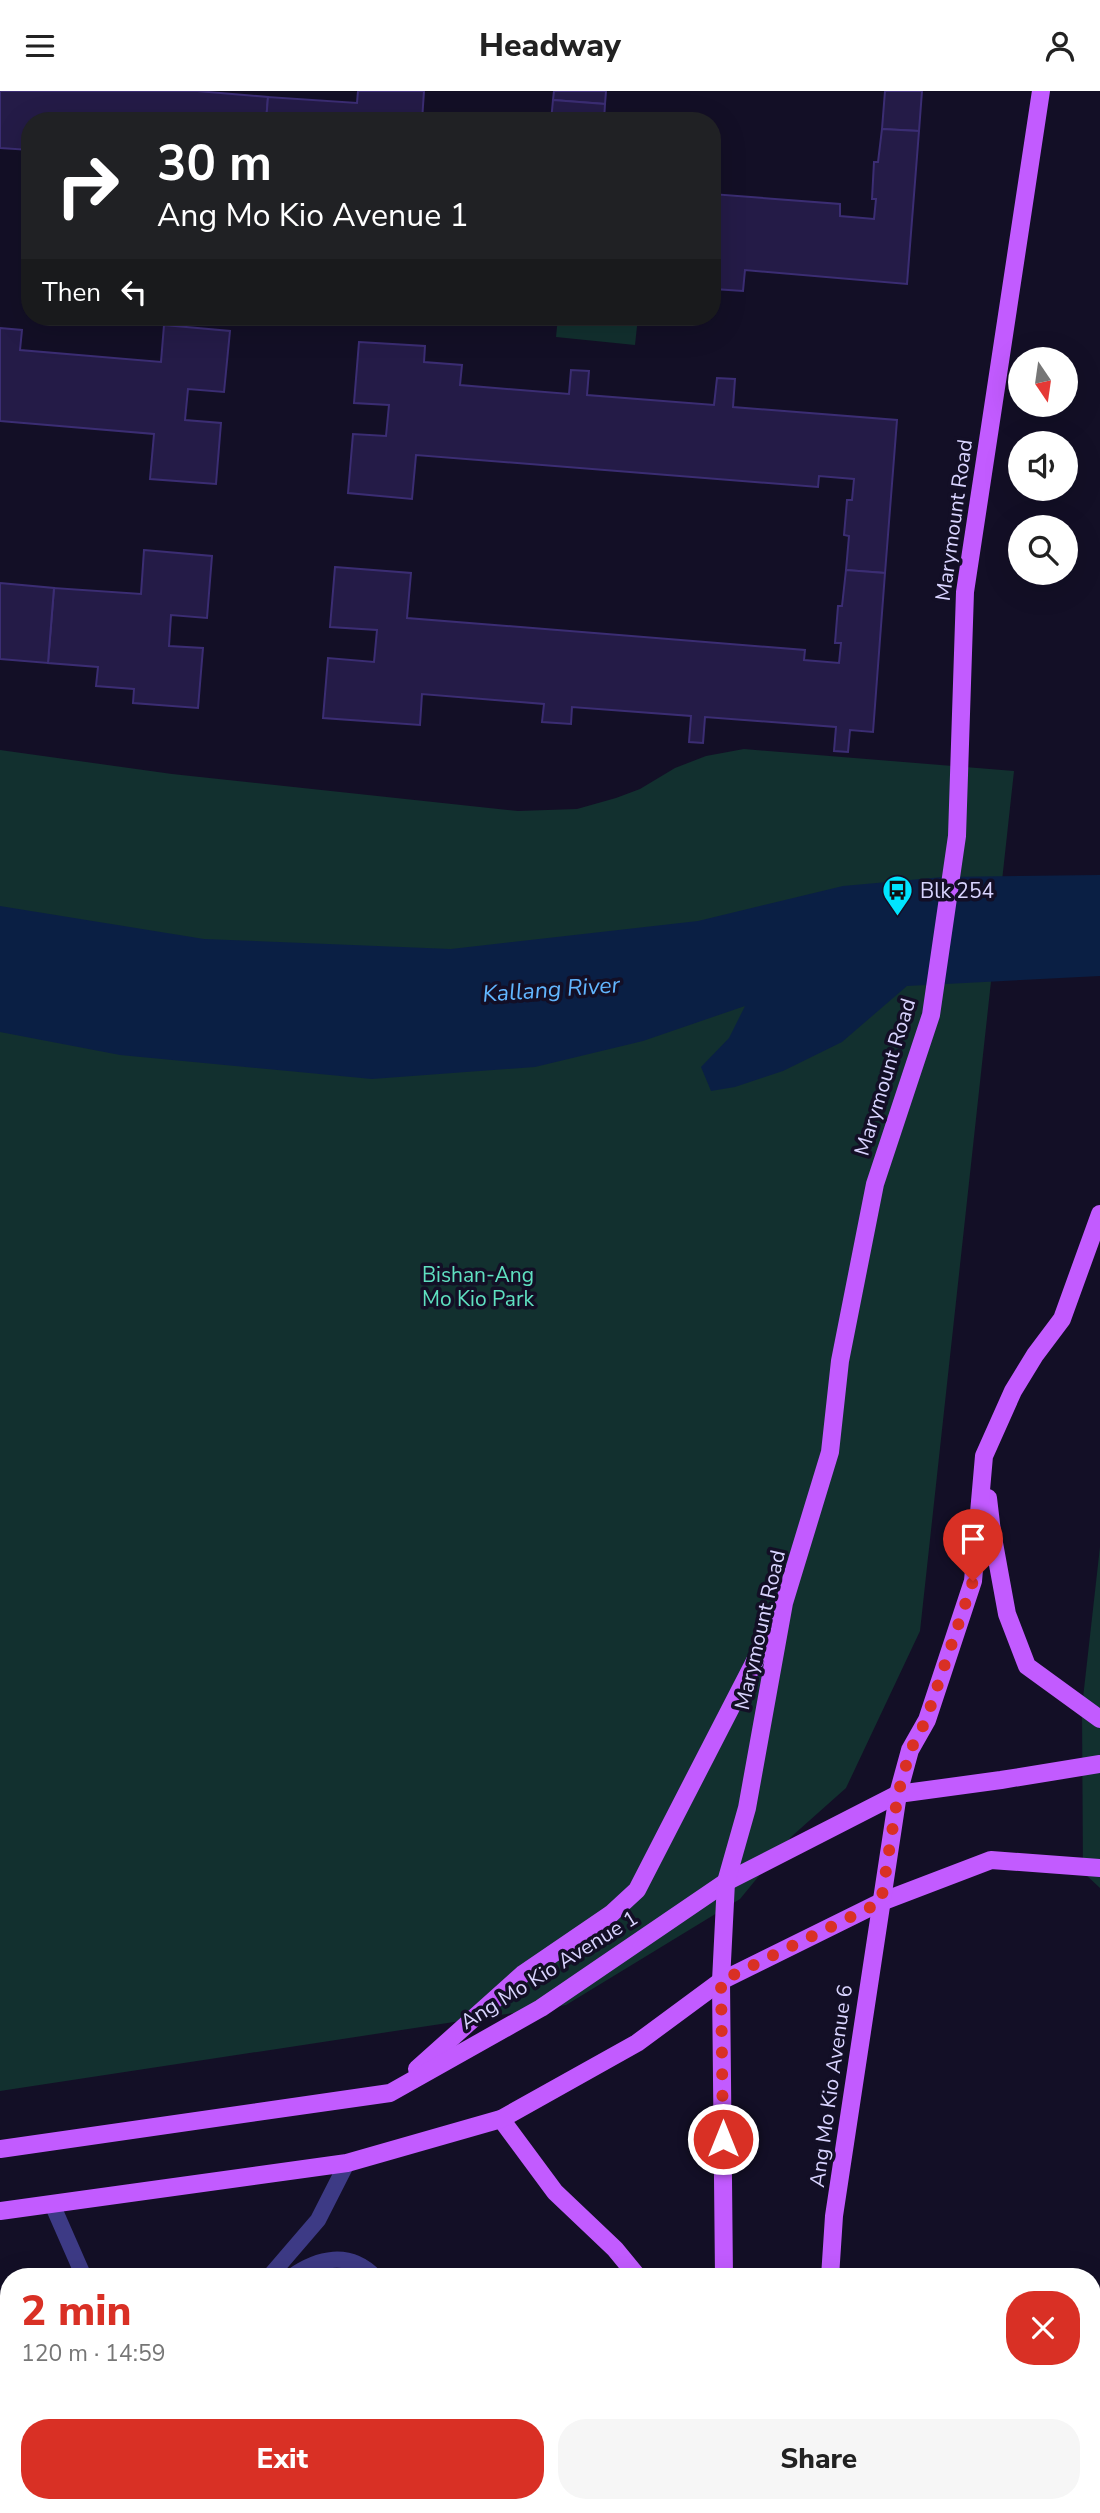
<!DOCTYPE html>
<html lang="en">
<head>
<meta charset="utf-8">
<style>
  :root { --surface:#fff; --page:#f6f6f6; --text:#222; --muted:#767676; --accent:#d93025 }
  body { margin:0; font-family:"Nunito Sans",sans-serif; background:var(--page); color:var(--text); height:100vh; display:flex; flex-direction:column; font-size:26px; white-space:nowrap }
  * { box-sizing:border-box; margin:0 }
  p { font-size:23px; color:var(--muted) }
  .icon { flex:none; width:38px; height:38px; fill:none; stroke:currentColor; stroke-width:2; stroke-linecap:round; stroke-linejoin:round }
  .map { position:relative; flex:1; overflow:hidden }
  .panel { position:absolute; left:0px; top:2177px; width:1101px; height:245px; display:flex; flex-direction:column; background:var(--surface); border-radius:28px 28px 0 0; box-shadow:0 7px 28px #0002 }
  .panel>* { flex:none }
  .top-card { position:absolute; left:21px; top:21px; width:700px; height:214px; border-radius:28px; box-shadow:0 7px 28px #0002; background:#202124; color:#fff; overflow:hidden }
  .needle { width:46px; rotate:167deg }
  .controls { position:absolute; left:1008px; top:256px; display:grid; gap:14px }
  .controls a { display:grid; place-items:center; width:70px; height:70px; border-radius:50%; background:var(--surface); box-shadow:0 7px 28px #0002; font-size:35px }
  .pin { position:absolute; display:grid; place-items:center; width:60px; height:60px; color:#fff; margin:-72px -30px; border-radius:50% 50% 50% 0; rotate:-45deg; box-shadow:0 0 7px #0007 }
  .pin .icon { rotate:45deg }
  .me { position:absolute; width:77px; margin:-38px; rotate:0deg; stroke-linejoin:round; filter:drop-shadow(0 0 5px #0008) }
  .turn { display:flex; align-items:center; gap:24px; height:147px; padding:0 21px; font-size:32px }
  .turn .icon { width:91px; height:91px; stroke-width:2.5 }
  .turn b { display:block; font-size:49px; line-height:60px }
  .then { display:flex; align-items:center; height:66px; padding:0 21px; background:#0003; gap:14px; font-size:26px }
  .round { display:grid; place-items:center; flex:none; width:74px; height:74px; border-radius:28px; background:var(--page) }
  .headline { display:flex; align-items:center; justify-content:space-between; height:119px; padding:0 21px }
  h1 { font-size:42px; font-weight:800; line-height:52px; color:var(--accent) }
  .primary-button { display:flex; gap:14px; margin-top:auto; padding:14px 21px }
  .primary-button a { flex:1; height:80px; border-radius:28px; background:var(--accent); color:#fff; font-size:28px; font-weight:800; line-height:80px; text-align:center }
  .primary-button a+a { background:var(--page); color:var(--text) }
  header { display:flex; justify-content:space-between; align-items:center; height:91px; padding:0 21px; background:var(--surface); font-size:32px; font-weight:800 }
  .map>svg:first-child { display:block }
  .green { fill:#12302f }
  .water { fill:#0a1f44 }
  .building { fill:#241b47; stroke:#3b2d73; stroke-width:2 }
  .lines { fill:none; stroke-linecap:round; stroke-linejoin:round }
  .service { stroke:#3d3a85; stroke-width:16 }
  .primary { stroke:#c25bff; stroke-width:18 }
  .route { stroke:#d93025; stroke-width:12; stroke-dasharray:0 21.6 }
  .labels { text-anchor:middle; stroke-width:7; stroke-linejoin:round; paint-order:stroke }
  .street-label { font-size:21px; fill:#d9d4ff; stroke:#130f26 }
  .poi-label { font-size:21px; fill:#d9d4ff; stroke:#130f26; text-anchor:start }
  .park-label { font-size:21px; fill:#5fe0c0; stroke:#130f26 }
  .water-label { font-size:23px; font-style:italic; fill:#62b6ff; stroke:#130f26 }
</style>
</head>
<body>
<header><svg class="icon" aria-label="menu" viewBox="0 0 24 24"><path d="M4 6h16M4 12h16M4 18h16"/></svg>Headway<svg class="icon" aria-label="person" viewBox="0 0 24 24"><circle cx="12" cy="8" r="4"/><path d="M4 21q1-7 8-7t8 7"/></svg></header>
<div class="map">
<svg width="1100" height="2422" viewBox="0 0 1100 2422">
  <rect width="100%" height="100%" fill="#130f26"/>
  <g class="green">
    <polygon points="558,226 638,226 635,254 556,246"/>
    <polygon points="744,658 1014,680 920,1540 846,1697 791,1746 740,1808 566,1914 0,2000 0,659 172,683 518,720 577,718 616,707 640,698 675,677 706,665"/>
    <polygon points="1100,1456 1100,1797 1083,1781 1082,1616"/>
  </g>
  <polygon class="water" points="1100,784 1100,885 907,895 842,951 783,980 735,996 711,1000 701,976 729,947 745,915 643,950 535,976 372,988 120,964 0,941 0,815 204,848 451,858 698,830 843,795 943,786"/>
  <g class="building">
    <polygon points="0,0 197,0 268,6 266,30 30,30 30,59 0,57"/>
    <polygon points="358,0 424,0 422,30 266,30 268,6 357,12"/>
    <polygon points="554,0 606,0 605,13 553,9"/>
    <polygon points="885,0 922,0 919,40 882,38"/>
    <polygon points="553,9 605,13 604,30 551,30"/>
    <polygon points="882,38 919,40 907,193 745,179 743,200 714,198 717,178 712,177 712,103 840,113 840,125 874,128 876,108 872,108 874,71 878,71"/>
    <polygon points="164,234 230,240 224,301 188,298 185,329 221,332 216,393 150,388 154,343 0,330 0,237 22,239 20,259 161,271"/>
    <polygon points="359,251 425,255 424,271 462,274 460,294 569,303 571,279 589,280 587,304 714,314 717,287 735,288 733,316 897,329 885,482 846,479 849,445 844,444 847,409 852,409 854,388 819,385 818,396 416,364 412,408 348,402 353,343 386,345 389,314 354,312"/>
    <polygon points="144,459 212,465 207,527 171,524 169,555 203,557 198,617 133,612 134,598 96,595 98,576 48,572 54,497 141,503"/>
    <polygon points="335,476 411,482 407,527 805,559 804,569 839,572 841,552 835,552 838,515 842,515 846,479 885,482 873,641 850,639 848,661 834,660 836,636 705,626 703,652 689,651 691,625 572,616 571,633 542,631 544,613 422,603 420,634 323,627 328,567 374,571 377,539 330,536"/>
    <polygon points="0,492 54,497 48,572 0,568"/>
    <polygon points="113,2413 161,2413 160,2422 113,2422"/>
    <polygon points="237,2413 236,2422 185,2422 178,2414"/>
    <polygon points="269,2413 317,2413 317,2418 335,2419 335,2422 269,2422"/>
    <polygon points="443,2413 537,2413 537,2415 525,2414 523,2422 440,2422"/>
  </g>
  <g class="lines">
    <g class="service">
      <polyline points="52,2113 84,2186"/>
      <polyline points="269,2186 318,2129 347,2072"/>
      <path d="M291 2186C318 2167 349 2159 375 2186"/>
      <polyline points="0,2272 9,2271"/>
      <polyline points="15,2413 15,2422"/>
    </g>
    <g class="primary">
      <polyline points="988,1407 992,1441 1007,1523 1027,1575 1100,1628"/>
      <polyline points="417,1978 523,1883 611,1823 637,1799 776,1529"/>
      <polyline points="501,2028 555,2101 615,2158 638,2186"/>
      <polyline points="0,2058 390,2002 541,1917 726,1791 898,1703 1001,1689 1100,1673"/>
      <polyline points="0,2120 347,2072 501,2028 637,1952 721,1890 881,1811 991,1769 1100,1777"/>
      <polyline points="724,2186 721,1890 726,1791 747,1717 784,1512 830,1361 840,1270 875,1093 931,924 957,745 965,501 1041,0"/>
      <polyline points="830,2186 834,2125 898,1703 910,1659 927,1629 973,1490 984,1365 1013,1300 1035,1264 1062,1228 1100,1123"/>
      <polyline points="729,2413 729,2422"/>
      <polyline points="818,2422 818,2413"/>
    </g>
  </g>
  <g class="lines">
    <polyline class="route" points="723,2048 721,1890 881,1811 898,1703 910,1660 926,1629 973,1490"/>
  </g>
  <defs>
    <symbol id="bus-pin" viewBox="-11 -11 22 30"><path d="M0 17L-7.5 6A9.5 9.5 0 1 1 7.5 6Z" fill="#00e5ff" stroke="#130f26"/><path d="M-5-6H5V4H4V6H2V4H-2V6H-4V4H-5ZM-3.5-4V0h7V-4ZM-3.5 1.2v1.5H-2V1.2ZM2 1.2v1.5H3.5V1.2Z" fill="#111"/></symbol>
  </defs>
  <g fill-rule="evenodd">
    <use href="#bus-pin" x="880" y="782" width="35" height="47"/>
  </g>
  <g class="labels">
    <g class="street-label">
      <text transform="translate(954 429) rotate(-82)" y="7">Marymount Road</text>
      <text transform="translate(885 986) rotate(-73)" y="7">Marymount Road</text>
      <text transform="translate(760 1539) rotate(-77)" y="7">Marymount Road</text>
      <text transform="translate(549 1879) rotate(-32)" y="7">Ang Mo Kio Avenue 1</text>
      <text transform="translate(831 1995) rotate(-82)" y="7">Ang Mo Kio Avenue 6</text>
    </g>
    <g class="poi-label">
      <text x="920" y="807">Blk 254</text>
    </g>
    <g class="park-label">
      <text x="478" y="1191">Bishan-Ang<tspan x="478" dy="24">Mo Kio Park</tspan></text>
    </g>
    <g class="water-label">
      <text transform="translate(551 898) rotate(-4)" y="8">Kallang River</text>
    </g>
  </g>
</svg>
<div class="controls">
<a><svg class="needle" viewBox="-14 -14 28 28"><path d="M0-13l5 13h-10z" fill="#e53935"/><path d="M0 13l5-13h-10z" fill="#767676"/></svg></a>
<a><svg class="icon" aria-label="sound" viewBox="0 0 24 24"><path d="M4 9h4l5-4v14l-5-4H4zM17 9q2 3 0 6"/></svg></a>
<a><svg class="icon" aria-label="search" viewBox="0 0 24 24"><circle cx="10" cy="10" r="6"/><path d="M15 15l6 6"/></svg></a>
</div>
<div class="pin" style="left:973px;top:1490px;background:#d93025"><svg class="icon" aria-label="arrive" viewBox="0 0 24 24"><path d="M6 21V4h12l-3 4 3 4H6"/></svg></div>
<svg class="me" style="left:723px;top:2048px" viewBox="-20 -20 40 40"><circle r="17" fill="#d93025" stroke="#fff" stroke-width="3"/><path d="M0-11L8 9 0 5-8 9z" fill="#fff"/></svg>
<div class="top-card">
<div class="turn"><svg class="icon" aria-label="right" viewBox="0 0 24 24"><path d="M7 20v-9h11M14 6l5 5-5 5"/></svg><div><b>30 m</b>Ang Mo Kio Avenue 1</div></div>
<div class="then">Then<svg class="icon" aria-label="left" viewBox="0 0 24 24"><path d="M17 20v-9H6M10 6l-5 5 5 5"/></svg></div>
</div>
<section class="panel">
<div class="headline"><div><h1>2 min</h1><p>120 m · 14:59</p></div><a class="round" style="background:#d93025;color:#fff"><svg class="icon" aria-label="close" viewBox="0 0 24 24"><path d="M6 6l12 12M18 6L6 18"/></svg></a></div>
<div class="primary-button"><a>Exit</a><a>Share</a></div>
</section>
</div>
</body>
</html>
